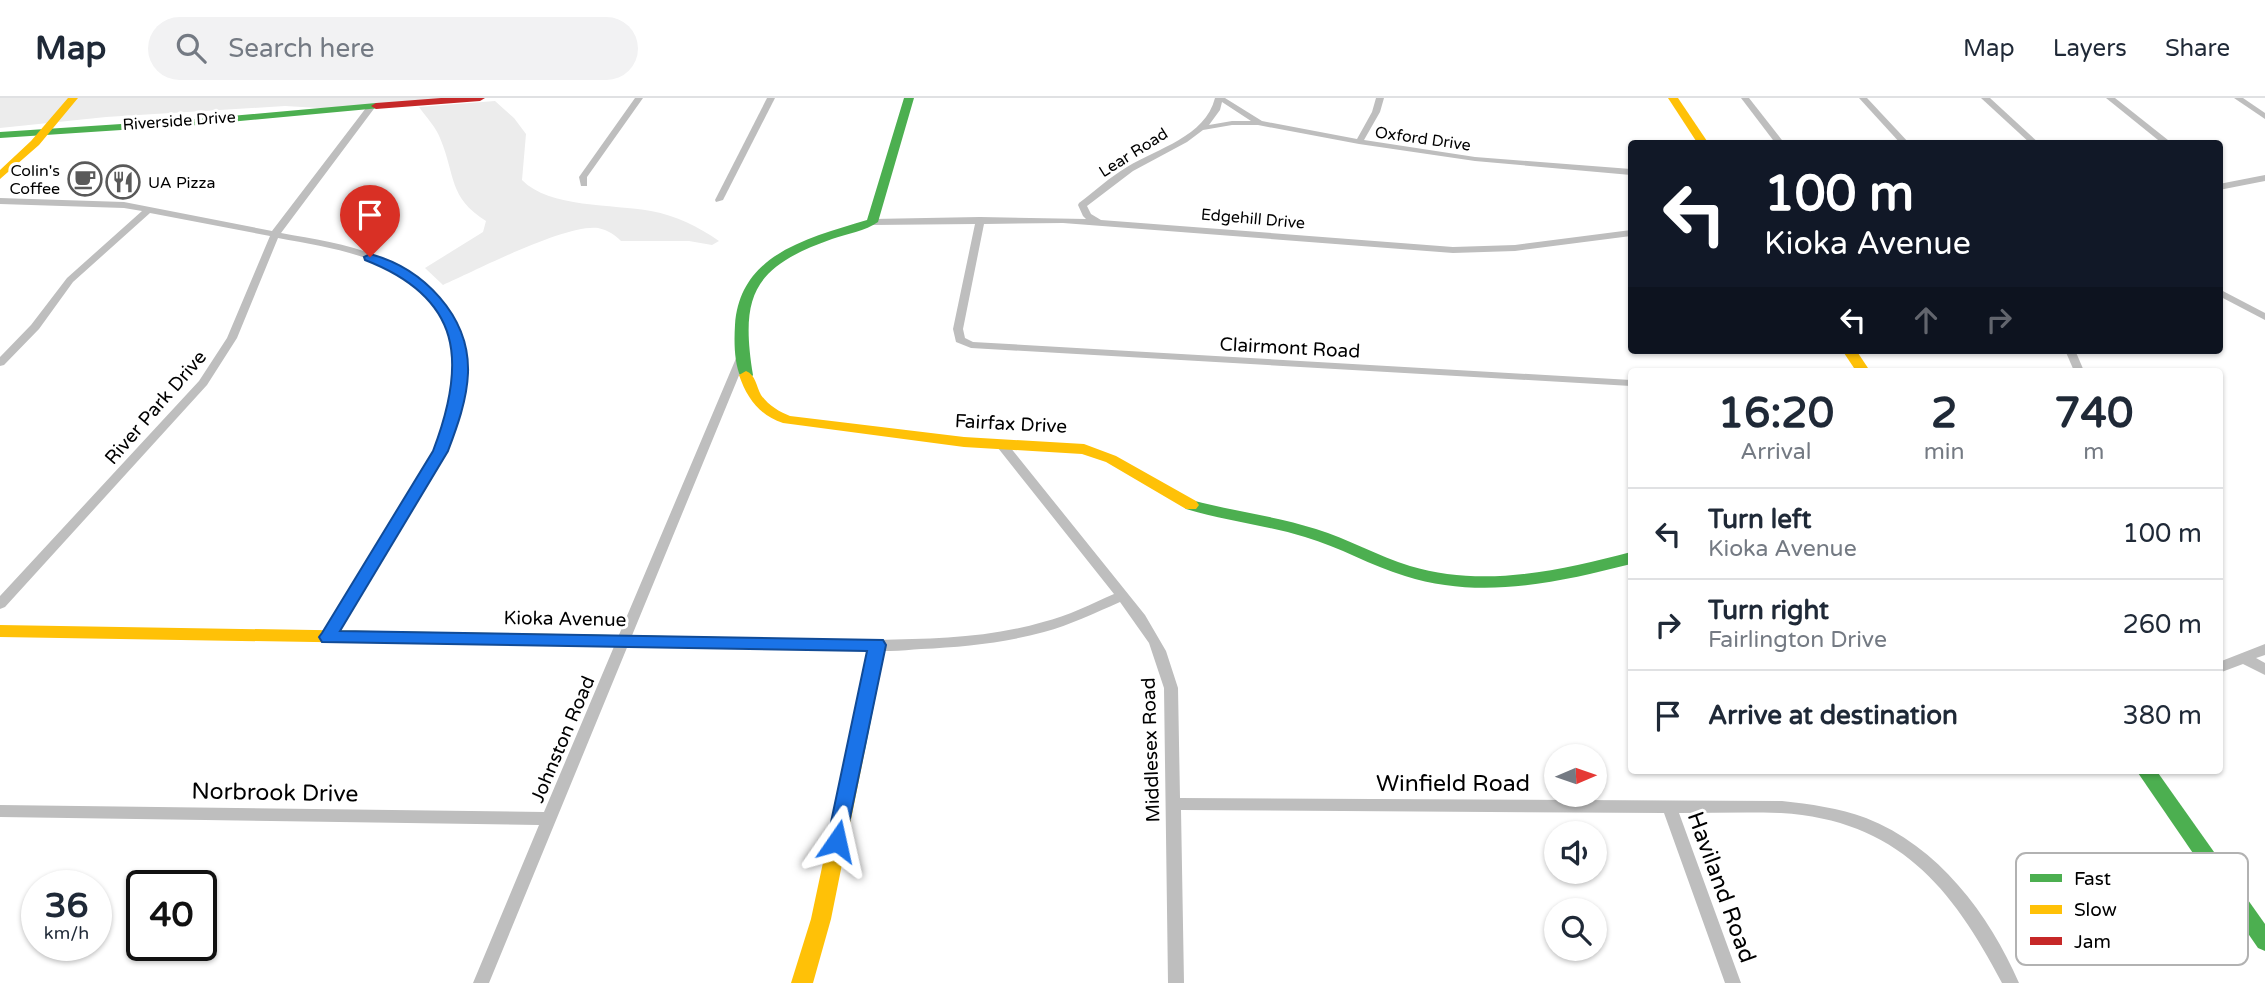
<!DOCTYPE html>
<html lang="en">
<head>
<meta charset="utf-8">
<style>
  :root { --surface:#fff; --page:#f2f2f3; --text:#1f2937; --muted:#747a83; --line:#e0e1e3 }
  body { margin:0; font-family:"Varela Round",sans-serif; background:var(--page); color:var(--text); height:100vh; display:flex; flex-direction:column; font-size:26px; white-space:nowrap }
  * { box-sizing:border-box; margin:0 }
  p { font-size:23px; color:var(--muted) }
  .icon { flex:none; width:38px; height:38px; fill:none; stroke:currentColor; stroke-width:2; stroke-linecap:round; stroke-linejoin:round }
  .map { position:relative; flex:1; overflow:hidden }
  .side { position:absolute; left:1628px; top:270px; width:595px; height:406px; display:flex; flex-direction:column; background:var(--surface); border-radius:7px; box-shadow:0 2px 5px #0004 }
  .side>* { flex:none }
  .banner { position:absolute; left:1628px; top:42px; width:595px; height:214px; border-radius:7px; box-shadow:0 2px 5px #0004; background:#111827; color:#fff; overflow:hidden }
  .needle { width:46px; rotate:88deg }
  .fabs { position:absolute; left:1544px; top:646px; display:grid; gap:14px }
  .fabs a { display:grid; place-items:center; width:63px; height:63px; border-radius:50%; background:var(--surface); box-shadow:0 2px 5px #0004; font-size:35px }
  .speed { position:absolute; left:21px; top:772px; display:flex; gap:14px; font-size:35px; font-weight:700; text-align:center }
  .speed>* { display:grid; place-content:center; width:91px; height:91px; border-radius:50%; background:var(--surface); box-shadow:0 2px 5px #0004; line-height:1 }
  .speed small { font-size:18px; font-weight:400 }
  .speed .limit { border:4px solid #111; border-radius:10px; background:#fff; color:#111 }
  .pin { position:absolute; display:grid; place-items:center; width:60px; height:60px; color:#fff; margin:-72px -30px; border-radius:50% 50% 50% 0; rotate:-45deg; box-shadow:0 0 7px #0007 }
  .pin .icon { rotate:45deg }
  .me { position:absolute; width:77px; margin:-38px; rotate:11deg; stroke-linejoin:round; filter:drop-shadow(0 0 5px #0008) }
  .turn { display:flex; align-items:center; gap:24px; height:147px; padding:0 21px; font-size:32px }
  .turn .icon { width:91px; height:91px; stroke-width:2.5 }
  .turn b { display:block; font-size:49px; line-height:60px }
  .lanes { display:flex; align-items:center; height:66px; padding:0 21px; background:#0003; justify-content:center; gap:35px; direction:ltr }
  .lanes .off { opacity:.35 }
  .eta { display:flex; justify-content:space-evenly; align-items:center; height:119px; text-align:center }
  .eta b { font-size:42px; font-weight:700; line-height:49px }
  ul { padding:0; list-style:none }
  li { display:flex; align-items:center; gap:21px; height:91px; padding:0 21px; border-top:2px solid var(--line) }
  li div { flex:1 }
  li b { display:block; font-size:26px }
  li em { font-style:normal }
  header { display:flex; align-items:center; gap:42px; box-sizing:border-box; height:98px; padding:0 35px; background:var(--surface); border-bottom:2px solid var(--line) }
  header strong { font-size:33px }
  nav { display:flex; gap:38px; margin-inline-start:auto; font-size:24px }
  .search { width:490px; height:63px; background:var(--page); display:flex; align-items:center; gap:18px; box-sizing:border-box; padding:0 24px; border-radius:38px; color:var(--muted); font-size:26px }
  .map>svg:first-child { display:block }
  .green { fill:#ececec }
  .lines { fill:none; stroke-linecap:round; stroke-linejoin:round }
  .street { fill:#bebebe; fill-rule:evenodd }
  .fast { fill:#4caf50; fill-rule:evenodd }
  .slow { fill:#ffc107; fill-rule:evenodd }
  .jam { fill:#c62828; fill-rule:evenodd }
  .route { fill:#1a73e8; stroke:#114b97; stroke-width:2 }
  .labels { text-anchor:middle; stroke-width:6; stroke-linejoin:round; paint-order:stroke }
  .far-street-label { font-size:16px; fill:#000; stroke:#fff }
  .far-poi-label { font-size:16px; fill:#000; stroke:#fff; text-anchor:end }
  .street-label { font-size:19px; fill:#000; stroke:#fff }
  .near-street-label { font-size:23px; fill:#000; stroke:#fff }
  .key { fill:#fff; stroke:#b2b2b2; stroke-width:2 }
  .key-label { font-size:19px; fill:#000 }
</style>
</head>
<body>
<header>
<strong>Map</strong>
<div class="search"><svg class="icon" aria-label="search" viewBox="0 0 24 24"><circle cx="10" cy="10" r="6"/><path d="M15 15l6 6"/></svg>Search here</div>
<nav><a>Map</a><a>Layers</a><a>Share</a></nav>
</header>
<div class="map">
<svg width="2265" height="885" viewBox="0 0 2265 885">
  <rect width="100%" height="100%" fill="#fff"/>
  <g class="green">
    <polygon points="0,0 480,0 336,11 285,8 106,19 0,30"/>
    <path d="M495 3 514 20 526 36 522 82C549 110 613 106 651 113 677 118 697 128 719 143L712 147 689 143H621C615 137 608 132 598 130 565 126 477 172 443 187L425 170 483 134 486 123C448 99 456 78 440 40 436 29 426 19 419 9Z"/>
  </g>
  <g class="lines">
    <g class="street">
      <polygon points="635,0 643,0 587,79 587,88 581,88 579,79"/>
      <polygon points="767,0 775,0 723,102 716,104 715,102"/>
      <path d="M1215 0H1225L1262 23 1357 41 1372 14 1376 0H1384L1380 14 1364 42 1475 59 1631 71V77L1475 63 1359 46 1258 27H1232L1203 32 1187 44 1133 73 1087 108 1091 116 1101 122 1453 149 1515 147 1631 132V138L1515 153 1453 155 1063 125 984 126 963 231 965 240 973 244 1631 282V288L971 250 956 244 953 231 975 126 872 127 868 124 872 121 980 119 1086 121 1083 118 1078 107 1079 105C1095 93 1110 79 1127 69 1158 50 1205 39 1215 0ZM1222 4 1251 23H1232L1209 27 1220 12Z"/>
      <polygon points="1741,0 1749,0 1785,46 1776,46"/>
      <polygon points="1859,0 1867,0 1910,46 1901,46"/>
      <polygon points="1981,0 1990,0 2040,46 2031,46"/>
      <polygon points="2106,0 2115,0 2173,46 2163,46"/>
      <polygon points="2234,0 2243,0 2265,15 2265,21"/>
      <path d="M369 6 376 8 281 135C318 142 358 147 393 165 401 169 408 175 415 180 466 215 474 263 459 321 448 361 421 398 399 433 377 470 355 506 333 543H323L321 539C343 501 368 464 391 426 437 353 501 248 407 183 400 178 393 172 385 168 351 152 315 147 278 140L237 240 207 287 5 509 0 511V498L199 283 227 240 270 138 150 115 73 184 39 231 4 267 0 268V259L31 227 67 180 142 113 124 110 0 106V100L124 104 272 133Z"/>
      <polygon points="2265,77 2265,83 2219,92 2219,86"/>
      <polygon points="2219,191 2265,215 2265,222 2219,198"/>
      <polygon points="2065,252 2075,252 2084,273 2074,273"/>
      <polygon points="742,255 747,258 489,885 473,885 539,727 0,719 0,707 544,714 737,258"/>
      <path d="M1002 343 1006 344 1145 517 1166 553 1178 590 1180 700 1782 703C1810 706 1839 710 1866 720 1938 748 1989 816 2019 885H2002C1952 789 1897 722 1781 715 1747 714 1713 715 1679 715L1741 885H1725L1664 715 1181 712 1184 885H1168L1164 590 1149 545 1120 504C1095 515 1070 527 1044 534 1004 545 963 549 921 551 906 552 887 555 872 551L870 547 872 543 877 542C933 541 989 540 1043 524 1068 518 1091 506 1114 496L998 350 996 347Z"/>
      <polygon points="2265,546 2265,557 2256,560 2265,565 2265,577 2243,566 2219,575 2219,564"/>
    </g>
    <g class="fast">
      <path d="M904 0H914L878 124C866 133 846 136 832 141 753 169 740 197 753 277L751 280H741C734 265 734 243 735 227 740 155 809 140 867 122Z"/>
      <polygon points="376,5 380,6 380,10 197,27 0,40 0,34 197,21"/>
      <path d="M1191 402C1232 413 1275 418 1316 431 1348 441 1378 458 1410 468 1484 490 1558 473 1631 454V466C1556 485 1481 502 1405 478 1371 468 1340 449 1305 439 1266 427 1225 423 1186 411L1183 407 1186 403Z"/>
      <polygon points="557,536 883,542 886,547 865,652 863,657 856,660 849,657 847,652 867,553 557,548 551,547 548,542 551,537"/>
      <polygon points="2136,672 2156,672 2265,826 2265,853 2258,850"/>
    </g>
    <g class="slow">
      <polygon points="68,0 78,0 39,47 0,81 0,72 31,43"/>
      <polygon points="1668,0 1678,0 1709,46 1698,46"/>
      <polygon points="1842,252 1856,252 1870,273 1856,273"/>
      <path d="M746 273C756 277 756 288 761 297 768 307 779 314 790 318L964 339 1084 346 1116 358 1196 403 1199 407 1196 411H1186L1106 364 1082 356 964 349 783 325C759 317 747 300 739 277Z"/>
      <polygon points="0,527 557,536 563,537 566,542 563,547 557,548 0,539"/>
      <polygon points="856,644 863,647 865,652 831,821 813,885 791,885 811,821 847,652 849,647"/>
    </g>
    <polygon class="jam" points="441,0 485,0 480,3 376,11 371,8 376,5"/>
  </g>
  <path class="route" d="M370 156C423 170 470 218 468 275 467 302 457 329 448 353L340 533 883 542 886 547 844 749 837 752 830 749 827 743 867 553 322 544 319 539 322 535 433 353C467 264 463 200 365 162L364 159Z"/>
  <defs>
    <symbol id="cafe-ring" viewBox="-11 -11 22 22"><circle r="9.5" fill="#fff" stroke="#595959" stroke-width="1.5"/><path d="M-5.5-4.5H6V0H3Q3 3.5 0 3.5H-2.5Q-5.5 3.5-5.5 0ZM3-3.2v2h1.7v-2ZM-6 4.5H4V6H-6Z" fill="#595959"/></symbol>
    <symbol id="restaurant-ring" viewBox="-11 -11 22 22"><circle r="9.5" fill="#fff" stroke="#595959" stroke-width="1.5"/><path d="M-5-6h1v4h1v-4h1v4h1v-4h1v5L-1.5 .5V6h-2V.5L-5-1ZM5-6V6H3V1.5H1.5Q1.5-4 5-6Z" fill="#595959"/></symbol>
  </defs>
  <g fill-rule="evenodd">
    <use href="#cafe-ring" x="66" y="62" width="38" height="38"/>
    <use href="#restaurant-ring" x="104" y="65" width="38" height="38"/>
  </g>
  <g class="labels">
    <g class="far-street-label">
      <text transform="translate(179 22) rotate(-4)" y="6">Riverside Drive</text>
      <text transform="translate(1423 40) rotate(8)" y="6">Oxford Drive</text>
      <text transform="translate(1133 54) rotate(-32)" y="6">Lear Road</text>
      <text transform="translate(1253 120) rotate(5)" y="6">Edgehill Drive</text>
    </g>
    <g class="far-poi-label">
      <text x="60" y="78">Colin's<tspan x="60" dy="18">Coffee</tspan></text>
      <text x="148" y="90" text-anchor="start">UA Pizza</text>
    </g>
    <g class="street-label">
      <text transform="translate(1290 249) rotate(3)" y="7">Clairmont Road</text>
      <text transform="translate(155 309) rotate(-49)" y="7">River Park Drive</text>
      <text transform="translate(1011 325) rotate(3)" y="7">Fairfax Drive</text>
      <text transform="translate(565 520) rotate(1)" y="7">Kioka Avenue</text>
      <text transform="translate(562 641) rotate(-67)" y="7">Johnston Road</text>
      <text transform="translate(1150 652) rotate(-92)" y="7">Middlesex Road</text>
    </g>
    <g class="near-street-label">
      <text x="1453" y="693">Winfield Road</text>
      <text transform="translate(275 694) rotate(1)" y="8">Norbrook Drive</text>
      <text transform="translate(1722 789) rotate(70)" y="8">Haviland Road</text>
    </g>
  </g>
  <rect x="2016" y="755" width="232" height="112" rx="10" class="key"/>
  <rect x="2030" y="776" width="32" height="8" fill="#4caf50"/>
  <rect x="2030" y="807" width="32" height="9" fill="#ffc107"/>
  <rect x="2030" y="839" width="32" height="8" fill="#c62828"/>
  <g class="key-label">
    <text x="2074" y="787">Fast</text>
    <text x="2074" y="818">Slow</text>
    <text x="2074" y="850">Jam</text>
  </g>
</svg>
<div class="fabs">
<a><svg class="needle" viewBox="-14 -14 28 28"><path d="M0-13l5 13h-10z" fill="#e53935"/><path d="M0 13l5-13h-10z" fill="#747a83"/></svg></a>
<a><svg class="icon" aria-label="sound" viewBox="0 0 24 24"><path d="M4 9h4l5-4v14l-5-4H4zM17 9q2 3 0 6"/></svg></a>
<a><svg class="icon" aria-label="search" viewBox="0 0 24 24"><circle cx="10" cy="10" r="6"/><path d="M15 15l6 6"/></svg></a>
</div>
<div class="speed"><div>36<small>km/h</small></div><div class="limit">40</div></div>
<div class="pin" style="left:370px;top:159px;background:#d93025"><svg class="icon" aria-label="arrive" viewBox="0 0 24 24"><path d="M6 21V4h12l-3 4 3 4H6"/></svg></div>
<svg class="me" style="left:837px;top:743px" viewBox="-20 -20 40 40"><path d="M0-17L14 15 0 8-14 15z" fill="#1a73e8" stroke="#fff" stroke-width="4"/></svg>
<div class="banner">
<div class="turn"><svg class="icon" aria-label="left" viewBox="0 0 24 24"><path d="M17 20v-9H6M10 6l-5 5 5 5"/></svg><div><b>100 m</b>Kioka Avenue</div></div>
<div class="lanes"><svg class="icon" aria-label="left" viewBox="0 0 24 24"><path d="M17 20v-9H6M10 6l-5 5 5 5"/></svg><svg class="icon off" aria-label="ahead" viewBox="0 0 24 24"><path d="M12 20V5M6 11l6-6 6 6"/></svg><svg class="icon off" aria-label="right" viewBox="0 0 24 24"><path d="M7 20v-9h11M14 6l5 5-5 5"/></svg></div>
</div>
<section class="side">
<div class="eta">
<div><b>16:20</b><p>Arrival</p></div>
<div><b>2</b><p>min</p></div>
<div><b>740</b><p>m</p></div>
</div>
<ul>
<li><svg class="icon" aria-label="left" viewBox="0 0 24 24"><path d="M17 20v-9H6M10 6l-5 5 5 5"/></svg><div><b>Turn left</b><p>Kioka Avenue</p></div><em>100 m</em></li>
<li><svg class="icon" aria-label="right" viewBox="0 0 24 24"><path d="M7 20v-9h11M14 6l5 5-5 5"/></svg><div><b>Turn right</b><p>Fairlington Drive</p></div><em>260 m</em></li>
<li><svg class="icon" aria-label="arrive" viewBox="0 0 24 24"><path d="M6 21V4h12l-3 4 3 4H6"/></svg><div><b>Arrive at destination</b></div><em>380 m</em></li>
</ul>
</section>
</div>
</body>
</html>
